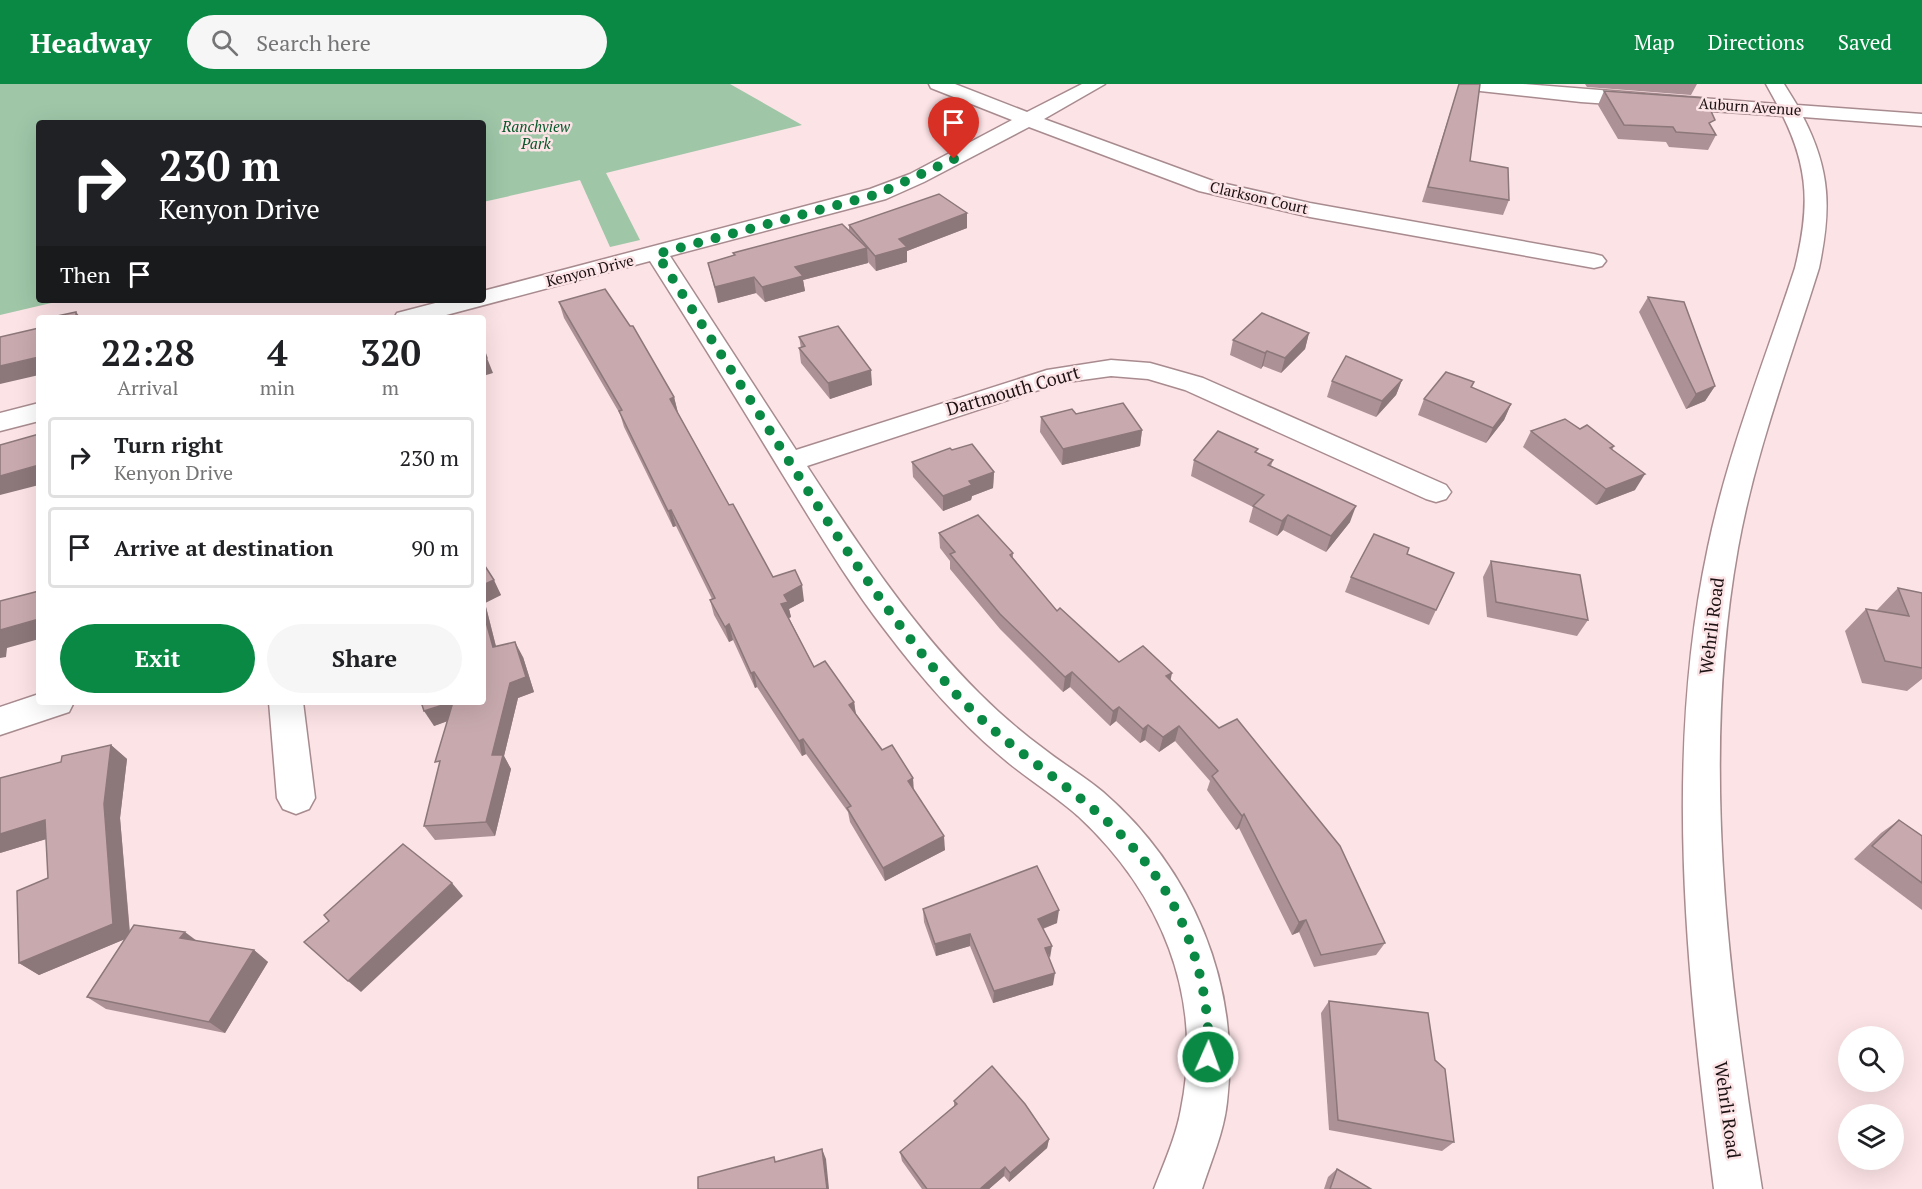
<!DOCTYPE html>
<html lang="en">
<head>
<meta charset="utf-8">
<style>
  :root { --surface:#fff; --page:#f6f6f6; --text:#202124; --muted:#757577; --line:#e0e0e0; --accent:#0a8944 }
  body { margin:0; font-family:"PT Serif",serif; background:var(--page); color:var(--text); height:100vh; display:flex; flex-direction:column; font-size:22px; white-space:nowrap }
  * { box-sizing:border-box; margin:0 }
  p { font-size:20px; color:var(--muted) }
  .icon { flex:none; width:33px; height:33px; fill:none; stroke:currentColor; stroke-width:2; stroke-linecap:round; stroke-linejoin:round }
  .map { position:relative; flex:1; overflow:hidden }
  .drawer { position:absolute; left:36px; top:231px; width:450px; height:390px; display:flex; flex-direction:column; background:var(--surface); border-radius:6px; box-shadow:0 6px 24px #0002 }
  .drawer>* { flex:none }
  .guide { position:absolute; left:36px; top:36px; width:450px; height:183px; border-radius:6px; box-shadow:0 6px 24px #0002; background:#202124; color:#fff; overflow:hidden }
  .controls { position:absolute; left:1838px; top:942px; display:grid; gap:12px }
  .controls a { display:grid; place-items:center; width:66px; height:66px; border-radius:50%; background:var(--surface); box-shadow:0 6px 24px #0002; font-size:30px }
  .pin { position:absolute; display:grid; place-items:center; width:51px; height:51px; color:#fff; margin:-62px -26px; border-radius:50% 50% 50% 0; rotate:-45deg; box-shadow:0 0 6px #0007 }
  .pin .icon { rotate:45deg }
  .me { position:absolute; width:66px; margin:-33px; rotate:2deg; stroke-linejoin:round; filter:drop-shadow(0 0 4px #0008) }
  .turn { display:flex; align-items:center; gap:21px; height:126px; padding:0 24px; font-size:27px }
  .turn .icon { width:78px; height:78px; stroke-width:2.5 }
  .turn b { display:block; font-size:42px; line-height:51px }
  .then { display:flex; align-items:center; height:57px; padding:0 24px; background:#0003; gap:12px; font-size:22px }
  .eta { display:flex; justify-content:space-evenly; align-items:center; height:102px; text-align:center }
  .eta b { font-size:36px; font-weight:800; line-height:42px }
  .button { display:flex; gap:12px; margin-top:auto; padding:12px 24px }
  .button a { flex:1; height:69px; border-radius:36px; background:var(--accent); color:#fff; font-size:24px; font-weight:800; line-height:69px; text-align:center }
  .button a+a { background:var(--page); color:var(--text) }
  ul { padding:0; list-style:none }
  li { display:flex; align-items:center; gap:18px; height:81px; margin:0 12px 9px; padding:0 12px; border:3px solid var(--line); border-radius:6px }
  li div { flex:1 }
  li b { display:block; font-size:22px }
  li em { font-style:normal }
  header { display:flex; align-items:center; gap:36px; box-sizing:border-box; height:84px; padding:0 30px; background:var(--accent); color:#fff }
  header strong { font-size:28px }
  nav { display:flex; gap:33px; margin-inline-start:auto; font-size:21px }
  .search { width:420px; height:54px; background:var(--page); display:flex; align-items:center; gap:15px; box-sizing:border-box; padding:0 21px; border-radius:33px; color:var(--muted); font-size:22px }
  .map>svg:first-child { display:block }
  .green { fill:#9ec6a7 }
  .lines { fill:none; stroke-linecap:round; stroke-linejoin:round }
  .minor-casing { stroke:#a88b8f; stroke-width:3 }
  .minor { fill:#fff; fill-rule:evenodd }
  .wall { fill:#ac9296 }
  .shaded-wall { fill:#8c777a }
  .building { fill:#c8aaae; stroke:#8c777a; stroke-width:1.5 }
  .route { stroke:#0a8944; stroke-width:10; stroke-dasharray:0 18 }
  .labels { text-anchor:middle; stroke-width:5; stroke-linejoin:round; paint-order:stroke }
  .far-street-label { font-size:15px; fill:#1c1113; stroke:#fce3e6 }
  .far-park-label { font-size:15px; font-style:italic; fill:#05582a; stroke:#fce3e6 }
  .street-label { font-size:18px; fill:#1c1113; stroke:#fce3e6 }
</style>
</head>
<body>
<header>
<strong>Headway</strong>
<div class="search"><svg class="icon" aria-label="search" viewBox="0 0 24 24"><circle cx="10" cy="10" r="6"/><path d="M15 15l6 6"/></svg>Search here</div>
<nav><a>Map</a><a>Directions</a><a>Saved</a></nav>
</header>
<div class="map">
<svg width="1922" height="1105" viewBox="0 0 1922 1105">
  <rect width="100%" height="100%" fill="#fce3e6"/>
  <polygon class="green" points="0,0 730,0 802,41 606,89 640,156 610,163 580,96 483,118 483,39 39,39 39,216 64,216 0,231"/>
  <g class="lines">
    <defs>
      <g id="minor">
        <path d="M929 0H955L1027 28 1082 0H1105L1044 35 1213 97 1310 119 1594 170 1602 172 1606 177 1602 182 1594 184 1310 133 1199 107 1029 43 924 98 886 115 670 172 796 366 1047 286 1111 276 1150 279 1203 294 1446 401 1451 408 1446 415 1436 418 1426 415 1185 306 1148 295 1111 292 1060 299 807 382C859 462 911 541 979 609 999 629 1021 648 1044 665 1063 680 1084 692 1103 708 1192 785 1241 900 1227 1018 1224 1048 1211 1077 1202 1105H1154C1164 1079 1176 1053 1181 1025 1204 912 1161 809 1078 732 1053 710 1024 693 998 670 956 634 919 591 885 546 847 497 816 444 783 391 740 320 695 248 650 177L435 234H394L397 229 447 216H483V207L870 105 910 90 1012 36 931 4Z"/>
        <path d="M1462 0H1523L1777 20 1766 0H1784L1797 21 1922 30V42L1803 33C1831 87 1831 126 1819 184 1790 277 1755 369 1738 464 1700 677 1728 893 1762 1105H1714C1687 893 1663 674 1708 463 1728 367 1765 276 1795 184 1809 126 1810 87 1783 32L1581 18 1471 6Z"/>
        <polygon points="39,319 39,337 0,347 0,329"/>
        <polygon points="39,610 39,618 74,618 69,628 0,651 0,623"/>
        <polygon points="269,618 303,618 315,714 309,725 296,730 283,725 277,714"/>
      </g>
    </defs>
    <use href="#minor" class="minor-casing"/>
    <use href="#minor" class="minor"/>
  </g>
  <g class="wall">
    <polygon points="1459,0 1480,0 1470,77 1509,116 1503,131 1422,118"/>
    <polygon points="1585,0 1697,0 1691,11 1587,3"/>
    <polygon points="1604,7 1711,43 1716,51 1708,66 1669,63 1666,58 1618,55 1598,21"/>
    <polygon points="967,129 967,144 907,167 907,178 876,187 868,178 868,179 803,196 805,207 765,218 756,209 718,219 708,179 734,171 733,169 849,147 849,141"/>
    <polygon points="1648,213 1715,302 1705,317 1686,325 1639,228"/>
    <polygon points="559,218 674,313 678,329 729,421 773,493 804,517 789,525 791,533 789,534 814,583 854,618 856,630 914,707 945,766 885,797 850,738 848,728 806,670 802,672 757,603 755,604 733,556 729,558 714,531 710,516 712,515 676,442 673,443 624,343 620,330 564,234"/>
    <polygon points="1309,249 1305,265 1281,289 1263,282 1261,285 1230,271 1233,256"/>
    <polygon points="799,253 872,301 830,315 801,279 799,264 801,264"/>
    <polygon points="1402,296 1396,311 1376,333 1327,313 1332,297"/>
    <polygon points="1474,298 1471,304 1511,320 1504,336 1486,359 1418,331 1424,315"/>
    <polygon points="1076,330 1142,346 1140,362 1062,381 1040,348 1041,333"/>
    <polygon points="1580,345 1614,362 1612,366 1635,406 1596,421 1523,363 1531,347"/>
    <polygon points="952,366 994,388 993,404 972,412 971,416 943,427 913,393 912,378"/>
    <polygon points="1256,369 1273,376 1271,382 1350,438 1326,468 1283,446 1277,452 1249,438 1253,423 1191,392 1194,376"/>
    <polygon points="939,449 1013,469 1013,474 1057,527 1119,578 1171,596 1385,859 1376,871 1314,883 1299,848 1292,851 1239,744 1236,746 1207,706 1210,697 1175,657 1159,668 1145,656 1140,659 1116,637 1110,642 1070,603 1063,608 1000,545 950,485 950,477 940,464"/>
    <polygon points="1407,470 1436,526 1429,541 1345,508 1351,493"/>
    <polygon points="1491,477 1588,536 1577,552 1487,533 1483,493"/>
    <polygon points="483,479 501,511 485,519 496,562 523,573 534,608 518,614 504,672 511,685 495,752 435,756 424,742 439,683 447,637 434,642"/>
    <polygon points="1898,504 1922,509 1922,595 1907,607 1862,599 1845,547 1866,525 1877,526"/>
    <polygon points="111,661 127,675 120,734 130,848 254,866 268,878 225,949 106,925 87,913 125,855 39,891 19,879 48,794 46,755 0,769 61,678"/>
    <polygon points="1899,736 1922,752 1922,826 1854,775 1881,749"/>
    <polygon points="923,825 1057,839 1043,845 1049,874 1053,901 993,919 970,862 936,872 924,838"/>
    <polygon points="1329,917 1435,976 1454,1058 1442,1067 1329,1046 1321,929"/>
    <polygon points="954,1017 1049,1055 1047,1064 1009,1098 1004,1092 989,1105 922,1105 902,1077 900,1068 954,1023"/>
    <polygon points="1337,1085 1371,1105 1324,1105 1328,1093"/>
  </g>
  <g class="shaded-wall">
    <polygon points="967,129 967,144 907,167 907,178 876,187 875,172 899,155"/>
    <polygon points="867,164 868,179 803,196 805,207 765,218 762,203 795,183"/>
    <polygon points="754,193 756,209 718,219 715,203"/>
    <polygon points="331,216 341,216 332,218"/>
    <polygon points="76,228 81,234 76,234"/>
    <polygon points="1309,249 1305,265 1281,289 1285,274"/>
    <polygon points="1267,267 1263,282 1261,285 1265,269"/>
    <polygon points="39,273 39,291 0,300 0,282"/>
    <polygon points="487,274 493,289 483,292 483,275"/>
    <polygon points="871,286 872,301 830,315 828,299"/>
    <polygon points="1402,296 1396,311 1376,333 1382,317"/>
    <polygon points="1715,302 1705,317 1686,325 1696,310"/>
    <polygon points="674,313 678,329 670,315"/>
    <polygon points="1511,320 1504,336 1486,359 1493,344"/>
    <polygon points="1142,346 1140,362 1062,381 1063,365"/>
    <polygon points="39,381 39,401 0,411 0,392"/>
    <polygon points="994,388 993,404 972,412 971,416 943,427 943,412 969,397"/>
    <polygon points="1645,390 1635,406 1596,421 1606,405"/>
    <polygon points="1356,422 1350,438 1326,468 1331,452"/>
    <polygon points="671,426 676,442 673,443 668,427"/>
    <polygon points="1288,431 1283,446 1277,452 1282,437"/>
    <polygon points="494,496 501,511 485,519 500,579 493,563 483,527 483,501"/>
    <polygon points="802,501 804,517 789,525 791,533 784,536 781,520 784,511"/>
    <polygon points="39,535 39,555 7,564 6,573 0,574 0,546"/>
    <polygon points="729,540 733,556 729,558 725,543"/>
    <polygon points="515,558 523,573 534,608 518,614 504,672 511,685 495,752 486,738 492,671"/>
    <polygon points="754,588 757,603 755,604 751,589"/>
    <polygon points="1072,588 1070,603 1063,608 1065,593"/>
    <polygon points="1172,589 1169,604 1166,592"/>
    <polygon points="453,618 462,632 434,642 424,627"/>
    <polygon points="854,618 856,632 849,621"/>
    <polygon points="1119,623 1116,637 1110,642 1113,627"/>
    <polygon points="1148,641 1145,656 1140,659 1143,645"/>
    <polygon points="1179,642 1175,657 1159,668 1163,653"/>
    <polygon points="803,655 806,670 802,672 799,657"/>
    <polygon points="111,661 127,675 120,734 130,853 39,891 19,879 104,720"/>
    <polygon points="913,694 914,708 908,697"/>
    <polygon points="1244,730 1239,744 1236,746 1242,732"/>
    <polygon points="45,736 63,750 0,769 0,750"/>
    <polygon points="944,752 945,766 885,797 883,784"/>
    <polygon points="452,799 463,812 361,908 348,897"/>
    <polygon points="1059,826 1057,839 1036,847 1038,835"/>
    <polygon points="1306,836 1299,848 1292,851 1299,838"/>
    <polygon points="185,848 201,860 180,854"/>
    <polygon points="970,850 970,862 936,872 935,860"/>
    <polygon points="1052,862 1050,874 1045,864"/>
    <polygon points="254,866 268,878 225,949 209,938"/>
    <polygon points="1055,889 1053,901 993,919 994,907"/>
    <polygon points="1049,1055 1047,1064 1009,1098 1010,1089"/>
    <polygon points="822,1065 826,1075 829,1105 827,1105"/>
    <polygon points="1005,1083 1004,1092 989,1105 980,1105"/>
  </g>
  <g class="building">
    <polygon points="1459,0 1480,0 1470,77 1508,84 1509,116 1428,103"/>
    <polygon points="1604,7 1705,14 1715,36 1709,39 1716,51 1676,48 1673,43 1624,41"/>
    <polygon points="939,110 967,129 899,155 907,163 875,172 849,141"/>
    <polygon points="842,140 867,164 795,183 803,192 762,203 754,193 715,203 708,179 735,171 733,169"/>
    <polygon points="605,205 630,242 633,242 674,313 670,315 729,421 733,420 773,493 795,486 802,501 784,511 788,518 781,520 814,583 825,577 854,618 849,621 882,666 892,661 913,694 908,697 944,752 883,784 847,724 851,722 803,655 799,657 754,588 751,589 729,540 725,543 710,516 715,514 671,426 668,427 619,327 622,326 559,218"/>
    <polygon points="1648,213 1684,218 1715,302 1696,310"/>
    <polygon points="76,228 76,234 48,234"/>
    <polygon points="1262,229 1309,249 1285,274 1267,267 1265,269 1233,256"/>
    <polygon points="838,242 871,286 828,299 799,264 805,262 799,253"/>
    <polygon points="39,244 39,273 0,282 0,253"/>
    <polygon points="483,263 487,274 483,275"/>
    <polygon points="1346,272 1402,296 1382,317 1332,297"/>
    <polygon points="1446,288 1474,298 1471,303 1511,320 1493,344 1424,315"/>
    <polygon points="1123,319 1142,346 1063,365 1041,333 1072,325 1076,330"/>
    <polygon points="1565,335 1580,345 1587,341 1614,362 1610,364 1645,390 1606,405 1531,347"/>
    <polygon points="1218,347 1258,365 1255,368 1273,376 1268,381 1356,422 1331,452 1288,431 1282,437 1253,422 1264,411 1194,376"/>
    <polygon points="39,350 39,381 0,392 0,361"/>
    <polygon points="972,360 994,388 969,397 972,401 943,412 912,378 950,364 952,366"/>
    <polygon points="978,431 1013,469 1010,471 1057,527 1060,524 1119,578 1143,562 1172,589 1166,592 1219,644 1237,635 1340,762 1385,859 1321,871 1306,836 1299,838 1244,730 1242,732 1212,692 1218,687 1179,642 1163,653 1148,641 1143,645 1119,623 1113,627 1072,588 1065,593 1000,530 950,470 955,468 939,449"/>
    <polygon points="1374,450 1409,464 1407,470 1454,489 1436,526 1351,493"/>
    <polygon points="1491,477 1580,491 1588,536 1496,518"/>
    <polygon points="483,479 494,496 483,501"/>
    <polygon points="1898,504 1922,509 1922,584 1885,577 1866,525 1909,532"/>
    <polygon points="39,507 39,535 0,546 0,517"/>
    <polygon points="483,527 493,563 515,558 526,593 510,599 492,671 503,671 486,738 424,742 440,677 435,678 453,618 483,618"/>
    <polygon points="421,618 452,618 424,627"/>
    <polygon points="111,661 104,720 113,840 19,879 17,807 48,794 45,736 0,750 0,694 61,678 62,672"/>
    <polygon points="1899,736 1922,752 1922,799 1872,762"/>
    <polygon points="403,760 452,799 348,897 304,858 329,837 324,831"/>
    <polygon points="1037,782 1059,826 1038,835 1052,862 1045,864 1055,889 994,907 970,850 935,860 923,825"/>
    <polygon points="134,841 185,848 180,854 254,866 209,938 87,913"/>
    <polygon points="1329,917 1428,929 1435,976 1445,985 1454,1058 1338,1036"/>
    <polygon points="992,982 1025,1020 1049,1055 1010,1089 1005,1083 980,1105 927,1105 900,1068 957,1020 954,1017"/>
    <polygon points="822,1065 827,1105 698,1105 698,1093 774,1073 775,1078"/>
    <polygon points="1337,1085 1371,1105 1330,1105"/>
  </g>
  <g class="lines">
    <path class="route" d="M954 75 878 110 657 170C696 232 736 293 775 355 829 440 882 525 948 601 1010 674 1102 713 1157 794 1192 844 1211 912 1208 973"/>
  </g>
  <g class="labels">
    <g class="far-street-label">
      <text transform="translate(1750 23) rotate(4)" y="5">Auburn Avenue</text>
      <text transform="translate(1259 114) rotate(13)" y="5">Clarkson Court</text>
      <text transform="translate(590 187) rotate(-14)" y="5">Kenyon Drive</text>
    </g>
    <g class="far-park-label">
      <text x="536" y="48">Ranchview<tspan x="536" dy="17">Park</tspan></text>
    </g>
    <g class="street-label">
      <text transform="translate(1013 307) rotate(-16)" y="6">Dartmouth Court</text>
      <text transform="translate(1712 542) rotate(-83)" y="6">Wehrli Road</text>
      <text transform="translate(1727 1026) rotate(82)" y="6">Wehrli Road</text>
    </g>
  </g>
</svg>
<div class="controls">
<a><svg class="icon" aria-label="search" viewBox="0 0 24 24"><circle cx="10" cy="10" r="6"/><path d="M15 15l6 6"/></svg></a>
<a><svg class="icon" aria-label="layers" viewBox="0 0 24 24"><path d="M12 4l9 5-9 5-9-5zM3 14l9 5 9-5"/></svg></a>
</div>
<div class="pin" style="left:954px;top:75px;background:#d93025"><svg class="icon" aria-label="arrive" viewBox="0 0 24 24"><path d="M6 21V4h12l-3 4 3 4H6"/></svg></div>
<svg class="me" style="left:1208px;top:973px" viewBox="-20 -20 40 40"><circle r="17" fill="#0a8944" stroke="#fff" stroke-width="3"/><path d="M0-11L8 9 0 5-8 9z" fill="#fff"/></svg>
<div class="guide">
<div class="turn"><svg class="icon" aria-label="right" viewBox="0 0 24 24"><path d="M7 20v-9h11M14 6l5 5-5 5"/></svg><div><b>230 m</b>Kenyon Drive</div></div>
<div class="then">Then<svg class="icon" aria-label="arrive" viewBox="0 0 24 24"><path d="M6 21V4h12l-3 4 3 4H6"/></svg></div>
</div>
<section class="drawer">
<div class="eta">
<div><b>22:28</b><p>Arrival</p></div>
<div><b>4</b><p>min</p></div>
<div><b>320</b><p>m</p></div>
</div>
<ul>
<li><svg class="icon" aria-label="right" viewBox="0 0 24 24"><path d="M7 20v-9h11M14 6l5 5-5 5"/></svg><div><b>Turn right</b><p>Kenyon Drive</p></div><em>230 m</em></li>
<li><svg class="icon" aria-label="arrive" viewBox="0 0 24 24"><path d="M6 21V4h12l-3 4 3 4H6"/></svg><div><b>Arrive at destination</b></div><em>90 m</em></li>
</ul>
<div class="button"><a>Exit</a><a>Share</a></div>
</section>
</div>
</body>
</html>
